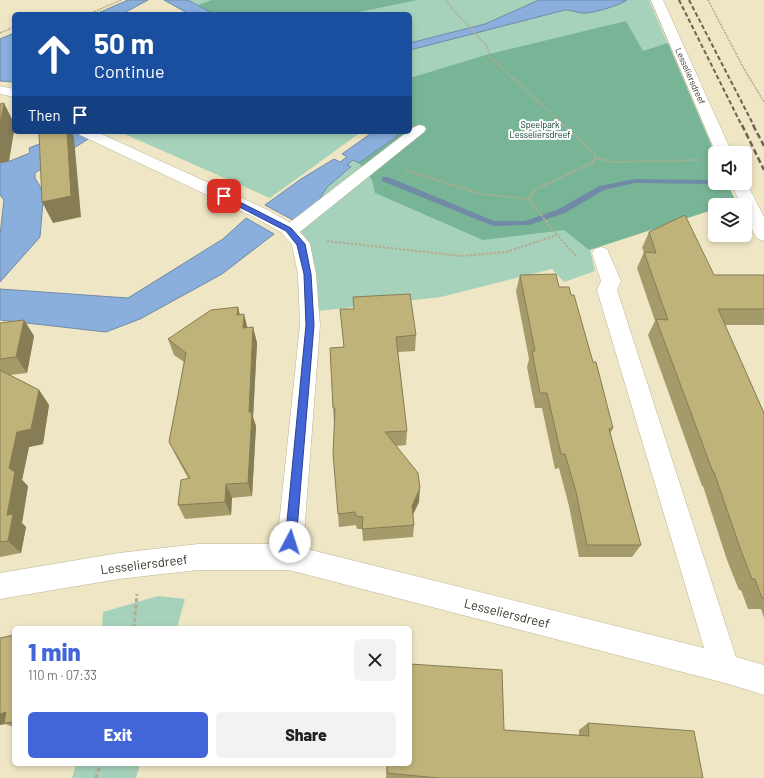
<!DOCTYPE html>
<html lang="en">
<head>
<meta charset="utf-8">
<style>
  :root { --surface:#fff; --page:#f2f2f2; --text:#202124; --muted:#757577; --accent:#4266d8 }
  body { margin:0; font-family:Barlow,sans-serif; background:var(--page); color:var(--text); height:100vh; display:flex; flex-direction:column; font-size:15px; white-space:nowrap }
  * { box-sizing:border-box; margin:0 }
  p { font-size:13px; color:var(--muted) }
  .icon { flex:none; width:22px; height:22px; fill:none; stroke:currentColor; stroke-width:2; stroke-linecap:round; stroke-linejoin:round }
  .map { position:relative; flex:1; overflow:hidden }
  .panel { position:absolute; left:12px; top:626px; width:400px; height:140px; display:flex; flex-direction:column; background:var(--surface); border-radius:6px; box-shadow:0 2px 6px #0003 }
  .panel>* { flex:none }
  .top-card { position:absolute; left:12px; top:12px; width:400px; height:122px; border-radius:6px; box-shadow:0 2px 6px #0003; background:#1a4fa0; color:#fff; overflow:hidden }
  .buttons { position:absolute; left:708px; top:146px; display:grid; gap:8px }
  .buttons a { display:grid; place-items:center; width:44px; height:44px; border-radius:6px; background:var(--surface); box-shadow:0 2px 6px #0003; font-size:20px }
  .pin { position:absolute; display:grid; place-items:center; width:34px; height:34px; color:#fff; margin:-17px; border-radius:8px; box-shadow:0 2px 6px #0006 }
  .me { position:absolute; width:44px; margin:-22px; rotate:5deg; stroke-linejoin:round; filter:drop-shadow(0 0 3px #0008) }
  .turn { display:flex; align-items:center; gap:14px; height:84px; padding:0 16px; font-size:18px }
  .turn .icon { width:52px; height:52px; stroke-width:2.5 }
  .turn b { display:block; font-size:28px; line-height:34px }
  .then { display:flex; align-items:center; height:38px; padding:0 16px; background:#0003; gap:8px; font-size:15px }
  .round { display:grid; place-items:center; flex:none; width:42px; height:42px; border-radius:6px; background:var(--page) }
  .headline { display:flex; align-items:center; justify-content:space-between; height:68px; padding:0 16px }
  h1 { font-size:24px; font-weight:800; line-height:30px; color:var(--accent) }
  .button { display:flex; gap:8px; margin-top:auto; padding:8px 16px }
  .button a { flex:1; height:46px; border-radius:6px; background:var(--accent); color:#fff; font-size:16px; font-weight:800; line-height:46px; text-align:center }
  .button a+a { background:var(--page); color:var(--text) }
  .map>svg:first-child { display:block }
  .green { fill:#a6d2bb }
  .forest { fill:#78b596 }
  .water { fill:#8aafdc; stroke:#718aa6 }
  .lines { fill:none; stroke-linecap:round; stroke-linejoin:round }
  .stream { fill:#718aa6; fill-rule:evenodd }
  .service-casing { stroke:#bcb493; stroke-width:1 }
  .minor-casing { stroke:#bcb493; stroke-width:1 }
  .path-far2 { stroke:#b3ac91; stroke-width:1.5; stroke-dasharray:2 1; stroke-linecap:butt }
  .path-far1 { stroke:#b3ac91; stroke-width:2; stroke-dasharray:2.5 1.5; stroke-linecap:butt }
  .path { stroke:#b3ac91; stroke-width:3; stroke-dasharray:4 2.5; stroke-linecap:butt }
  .service { fill:#fff; fill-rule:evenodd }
  .minor { fill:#fff; fill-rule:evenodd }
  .rail-far1 { stroke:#6a6552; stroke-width:2; stroke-dasharray:4.5 2.5; stroke-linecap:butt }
  .rail { stroke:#6a6552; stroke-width:2.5; stroke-dasharray:6 3; stroke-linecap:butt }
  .wall { fill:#a59a69 }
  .shaded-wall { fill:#867d55 }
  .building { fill:#c0b37a; stroke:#867d55 }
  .route { fill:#4266d8; stroke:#2b428c }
  .labels { text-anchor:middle; stroke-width:4; stroke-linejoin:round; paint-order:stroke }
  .far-street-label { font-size:9px; fill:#373427; stroke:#fff }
  .far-park-label { font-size:9px; fill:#003320; stroke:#fff }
  .near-street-label { font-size:13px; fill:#373427; stroke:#fff }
</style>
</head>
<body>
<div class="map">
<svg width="764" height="778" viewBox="0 0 764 778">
  <rect width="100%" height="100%" fill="#eee6c4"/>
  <g class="green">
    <polygon points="188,0 649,0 715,154 715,183 727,183 736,202 728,205 715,205 715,209 590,250 595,271 564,282 552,269 441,297 318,311 316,273 309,242 294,226 293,220 318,202 327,187 351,168 346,165 396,137 399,132 410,132 410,14 214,14"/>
    <polygon points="120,132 361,132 270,198"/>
    <polygon points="158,596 185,599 177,628 102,628 103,612"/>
    <polygon points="76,764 140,764 136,778 72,778"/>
  </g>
  <g class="forest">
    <polygon points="212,0 418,0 349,14 214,14 198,5"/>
    <polygon points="626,21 643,51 668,43 715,154 715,183 727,183 736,202 728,205 715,205 715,209 589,250 564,230 483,240 375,193 372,180 359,163 396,137 399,132 410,132 410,78 489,54"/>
  </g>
  <g class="water">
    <polygon points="128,0 148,0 122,14 96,14"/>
    <polygon points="164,0 188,0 214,14 189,14"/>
    <path d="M539 0H627C618 6 592 14 581 13 576 12 571 10 565 10L410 50V43L485 24Z"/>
    <polygon points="14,33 14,82 0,81 0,39"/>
    <polygon points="70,132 99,132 35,173 35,178 41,188 43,202 40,237 0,282 0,235 4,200 0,195 0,163 10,161 30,153 29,148"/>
    <polygon points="373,132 399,132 396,137 359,163 353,160 347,165 351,167 327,187 318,202 293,220 265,205 301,179 334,159 340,162 347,157 342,154"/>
    <polygon points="246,218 274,234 222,274 140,319 106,332 0,320 0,289 128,298 223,239"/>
  </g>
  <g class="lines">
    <polygon class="stream" points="382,177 388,177 494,221 525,221 559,209 599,186 635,179 711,180 715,182 711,184 635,183 604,190 565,213 529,225 493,226 382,181"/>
    <defs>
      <polygon id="service" points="419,125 424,126 426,129 424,132 296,235 290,236 284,235 282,231 284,227 407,132 410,132 410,129"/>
      <g id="minor">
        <polygon points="651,0 663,0 732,153 716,153"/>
        <polygon points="0,86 14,89 14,97 0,94"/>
        <polygon points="77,132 97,132 268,210 294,225 307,240 310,244 316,274 320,325 303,548 704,648 597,290 601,281 592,253 595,249 601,247 607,249 621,281 617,290 736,657 764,665 764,695 725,683 289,570 198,570 119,579 0,599 0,573 119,553 198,544 277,544 300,325 298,274 292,245 282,233 256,218 80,135"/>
        <path d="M745 180 764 217V241L758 239C751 229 745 217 745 205H741L731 183H745Z"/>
      </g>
    </defs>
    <use href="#service" class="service-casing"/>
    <use href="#minor" class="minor-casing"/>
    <g class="path-far2">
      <polyline points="446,0 454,11 487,46 490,57 565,126"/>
      <polyline points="708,0 743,67 764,102"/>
      <polyline points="89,14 121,0"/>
      <polyline points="0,33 14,27"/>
    </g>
    <g class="path-far1">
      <polyline points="564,125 593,152 596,158 614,162 701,160"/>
      <polyline points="405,170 481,194 529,199"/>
      <polyline points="327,241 462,256 506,252 557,235"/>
      <polyline points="576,256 552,229 529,199 534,190 592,163 596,158"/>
    </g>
    <g class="path">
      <polyline points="134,628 137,594"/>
      <polyline points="96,778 100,764"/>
    </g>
    <use href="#service" class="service"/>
    <use href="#minor" class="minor"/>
    <g class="rail-far1">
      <polyline points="679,0 742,126"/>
      <polyline points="689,0 754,126"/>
    </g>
    <g class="rail">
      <polyline points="742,125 764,170"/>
      <polyline points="753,125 764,146"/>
    </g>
  </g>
  <g class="wall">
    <polygon points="649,232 714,275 764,275 764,325 725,325 764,413 764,618 761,609 748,609 741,590 739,590 727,560 703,486 702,486 648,335 655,321 637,268 644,252 642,248"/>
    <polygon points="520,275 559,287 571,295 593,362 613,428 610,434 641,545 632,557 579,557 569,506 559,468 555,469 542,408 535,408 527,367 529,359 516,291"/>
    <polygon points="340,309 416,335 415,351 398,352 407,431 406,445 396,446 419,502 413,514 414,525 413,537 363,541 362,529 357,529 356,525 339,527 338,514 334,422 333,408 344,347"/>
    <polygon points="240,314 247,328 253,327 257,343 253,417 256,426 252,496 232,498 231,515 185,519 178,505 188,478 176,456 169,442 184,362 174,355 168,339"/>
    <polygon points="24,320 34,336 27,373 10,375 39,390 49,405 43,444 29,447 22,480 28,486 22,523 26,527 21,553 0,557 0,323"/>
    <polygon points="14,635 14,727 5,724 0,725 0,638"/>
    <polygon points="588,723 703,778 386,778 387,764 410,764 504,730 579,735 579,730"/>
  </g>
  <g class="shaded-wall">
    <polygon points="4,103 14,123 14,132 9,161 0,163 0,124"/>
    <polygon points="67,132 72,132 74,138 81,217 53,223 42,202"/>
    <polygon points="238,307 242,323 237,315"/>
    <polygon points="244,314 248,330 243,328"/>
    <polygon points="24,320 34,336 27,373 16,357"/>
    <polygon points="253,327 257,343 253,417 256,426 252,496 248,483 249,412"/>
    <polygon points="39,390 49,405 43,444 29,447 22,480 28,486 22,523 26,527 21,553 8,541 7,515 9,468 17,432"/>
    <polygon points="226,484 232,498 231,515 225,502"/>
    <polygon points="420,488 419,502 411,519 412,506"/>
    <polygon points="6,712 4,723 5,724 0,725 0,714"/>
  </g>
  <g class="building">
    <polygon points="4,103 0,124 0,104"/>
    <polygon points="39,132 67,132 71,196 42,202"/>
    <polygon points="685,215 714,275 764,275 764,309 718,309 764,413 764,598 762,598 755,579 752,579 740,548 714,472 713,472 656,319 668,320 644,252 656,253 649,232"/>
    <polygon points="556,274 559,287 569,287 571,295 574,295 593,362 596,362 613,428 609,429 641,545 587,545 576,492 565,454 561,454 547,393 540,393 532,351 535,351 520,275"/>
    <polygon points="410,294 416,335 396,337 407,431 385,432 418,473 420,488 412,506 414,525 362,529 363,517 356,516 355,512 338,514 333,454 335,408 333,408 330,348 344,347 340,309 354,309 353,297"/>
    <polygon points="238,307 237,315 244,314 243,328 253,327 249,412 252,412 248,483 226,484 225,502 178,505 181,480 190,478 169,442 186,353 168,339 211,310"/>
    <polygon points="24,320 16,357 0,359 0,323"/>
    <polygon points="0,370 39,390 31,429 17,432 9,468 15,472 7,515 13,514 8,541 0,542"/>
    <polygon points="14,635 14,722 4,723 6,712 0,714 0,638"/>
    <polygon points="410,664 502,670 504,730 589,736 588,723 694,731 703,778 438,778 387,773 387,764 410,764"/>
  </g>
  <polygon class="route" points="224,194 291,228 305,244 311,274 314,325 296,542 294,545 290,547 287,545 285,542 306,325 304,274 297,245 286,231 222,198 221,196"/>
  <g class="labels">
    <g class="far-street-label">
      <text transform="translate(690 76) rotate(66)" y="3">Lesseliersdreef</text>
    </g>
    <g class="far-park-label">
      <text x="540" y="128">Speelpark<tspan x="540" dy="10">Lesseliersdreef</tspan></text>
    </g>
    <g class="near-street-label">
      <text transform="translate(144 564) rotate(-7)" y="5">Lesseliersdreef</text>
      <text transform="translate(507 613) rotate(14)" y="5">Lesseliersdreef</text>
    </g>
  </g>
</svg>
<div class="buttons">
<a><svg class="icon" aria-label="sound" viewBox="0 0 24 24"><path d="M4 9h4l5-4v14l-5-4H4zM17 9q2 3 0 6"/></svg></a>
<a><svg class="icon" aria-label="layers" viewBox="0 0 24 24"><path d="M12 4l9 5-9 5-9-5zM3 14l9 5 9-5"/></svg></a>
</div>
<div class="pin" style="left:224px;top:196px;background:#d93025"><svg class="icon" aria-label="arrive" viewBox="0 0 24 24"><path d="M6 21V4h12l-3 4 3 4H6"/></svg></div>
<svg class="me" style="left:290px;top:542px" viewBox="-20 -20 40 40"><circle r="19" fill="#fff"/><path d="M0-13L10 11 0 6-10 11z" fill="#4266d8"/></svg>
<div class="top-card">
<div class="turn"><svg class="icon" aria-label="ahead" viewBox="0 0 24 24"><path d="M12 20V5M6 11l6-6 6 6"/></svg><div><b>50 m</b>Continue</div></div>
<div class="then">Then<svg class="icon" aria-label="arrive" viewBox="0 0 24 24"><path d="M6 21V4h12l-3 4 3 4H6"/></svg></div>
</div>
<section class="panel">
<div class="headline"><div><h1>1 min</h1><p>110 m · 07:33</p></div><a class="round"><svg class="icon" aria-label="close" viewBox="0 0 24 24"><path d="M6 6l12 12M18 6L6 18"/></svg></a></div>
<div class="button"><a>Exit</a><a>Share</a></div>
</section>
</div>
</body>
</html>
